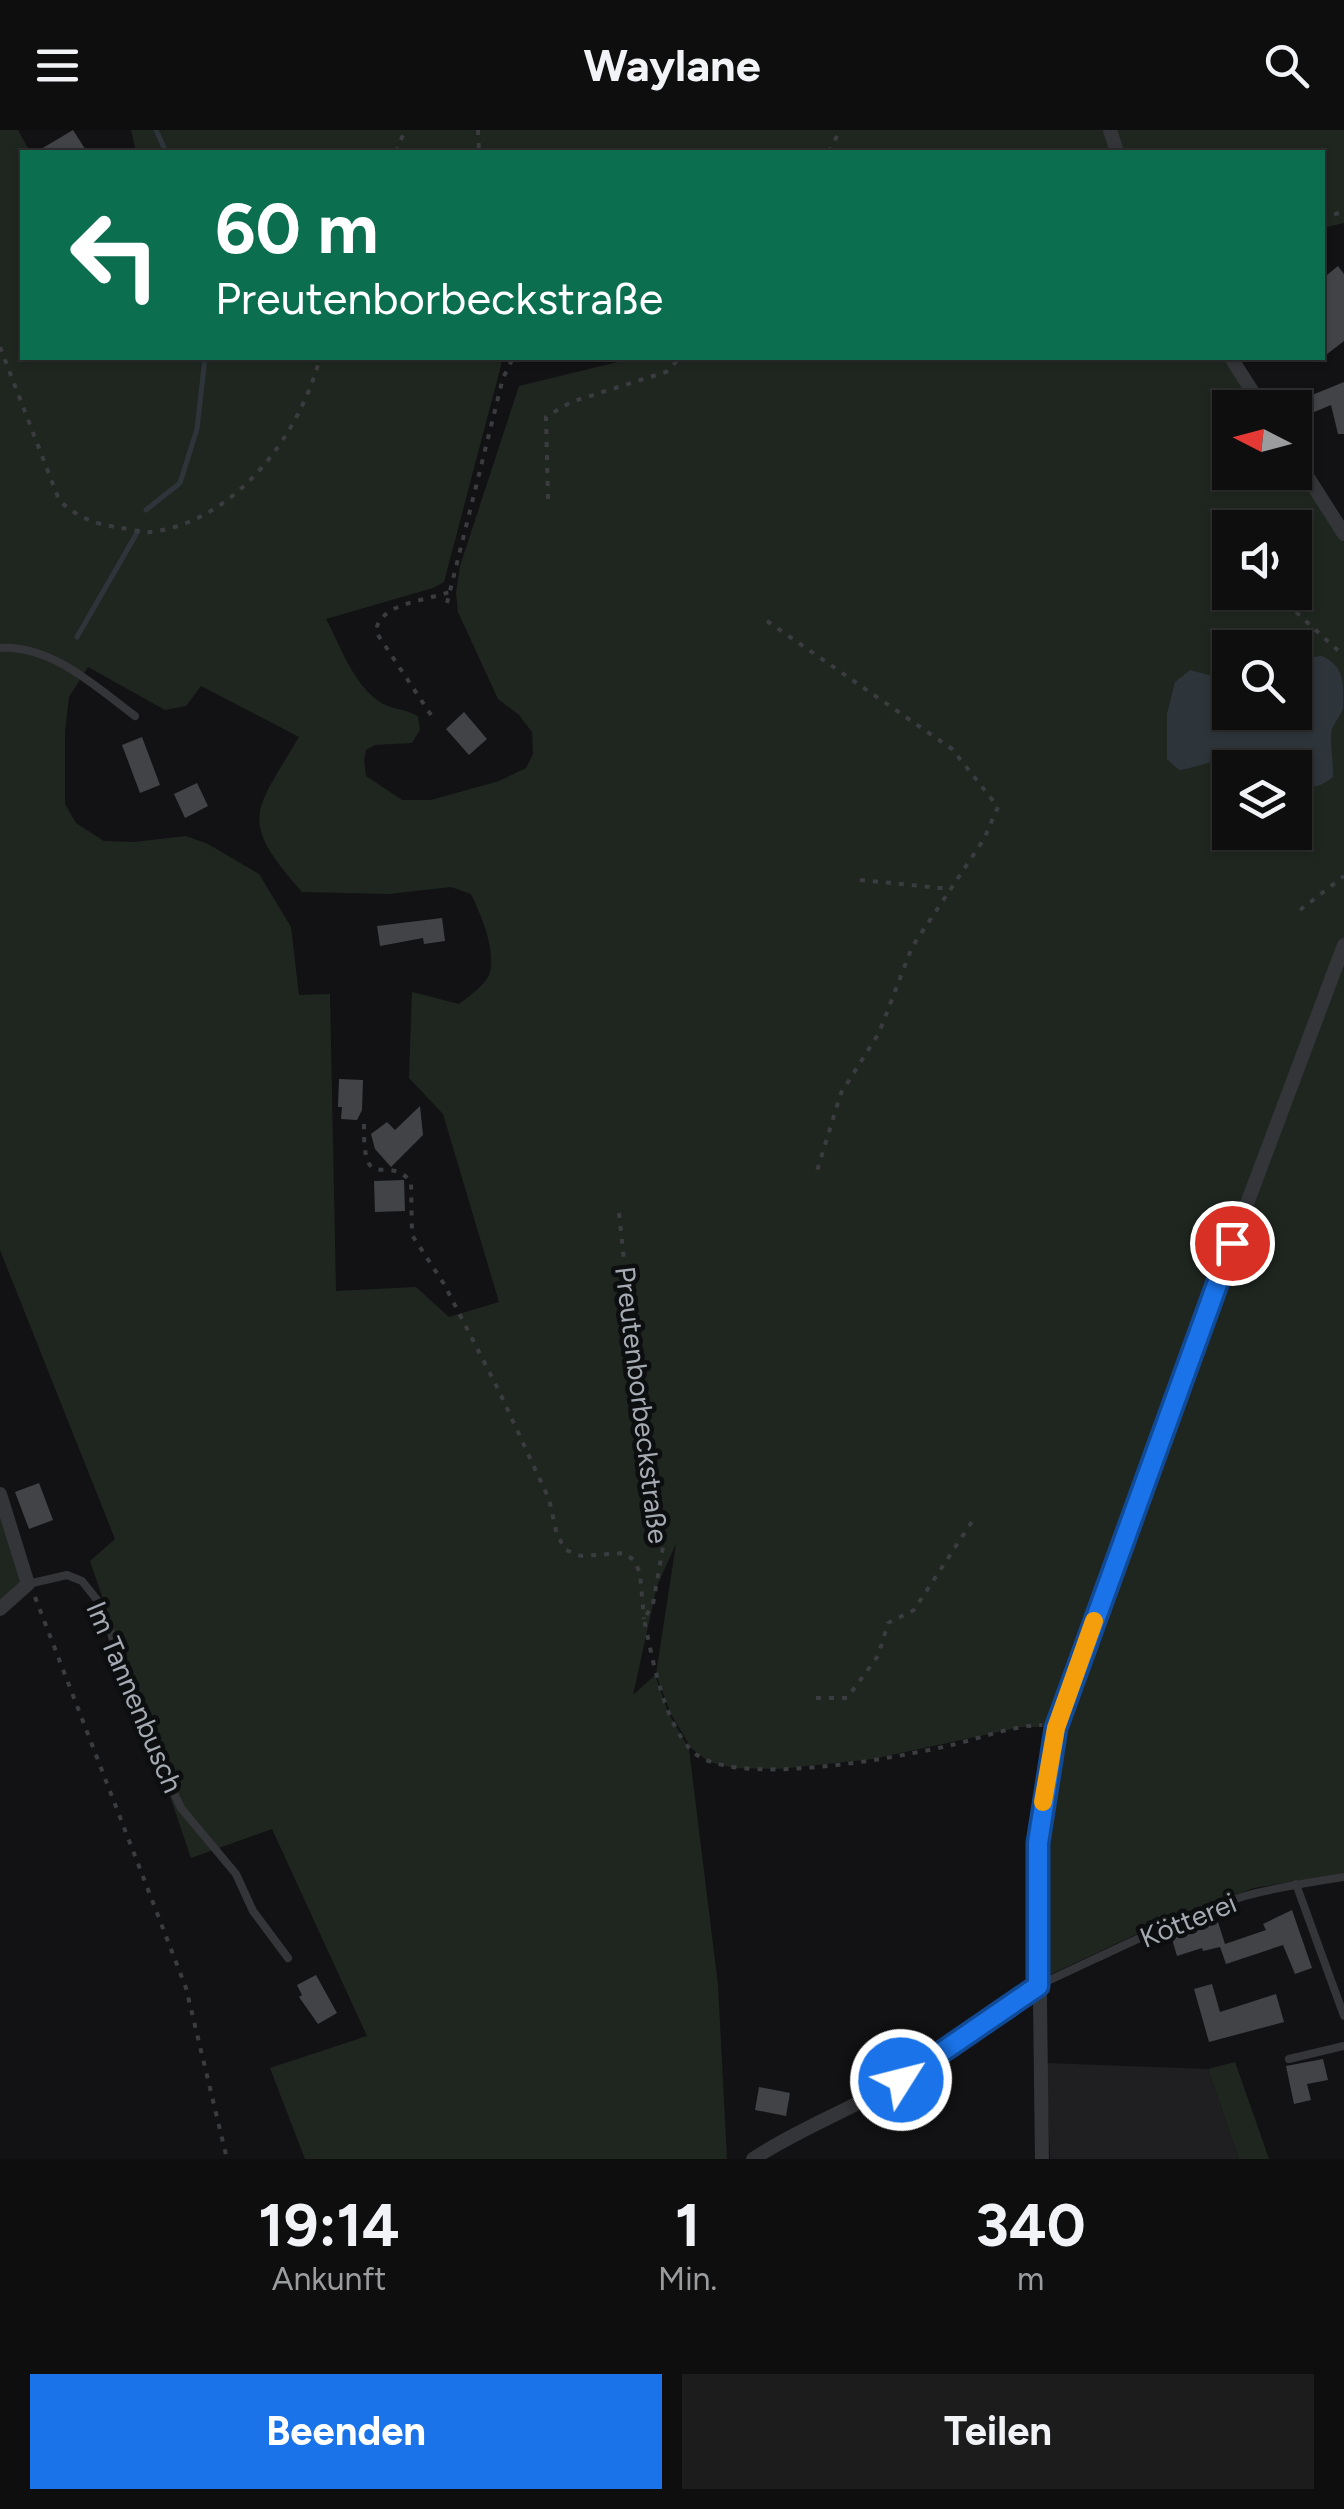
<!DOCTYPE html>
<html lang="de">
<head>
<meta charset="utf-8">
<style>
  :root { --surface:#0e0e0f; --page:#1c1c1d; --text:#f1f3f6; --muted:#9b9c9e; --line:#2e2e2f; --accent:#1a73e8 }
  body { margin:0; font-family:Figtree,sans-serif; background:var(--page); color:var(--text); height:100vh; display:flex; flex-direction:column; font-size:38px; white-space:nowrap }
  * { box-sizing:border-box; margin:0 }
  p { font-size:32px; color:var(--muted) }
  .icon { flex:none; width:55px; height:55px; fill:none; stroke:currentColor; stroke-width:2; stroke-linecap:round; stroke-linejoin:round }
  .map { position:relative; height:2029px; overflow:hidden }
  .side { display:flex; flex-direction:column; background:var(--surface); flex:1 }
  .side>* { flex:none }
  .guide { position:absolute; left:20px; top:20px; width:1305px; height:210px; border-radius:0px; box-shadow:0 2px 8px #0004,0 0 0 2px var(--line); background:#0b6e4f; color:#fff; overflow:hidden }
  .needle { width:65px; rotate:276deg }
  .controls { position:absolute; left:1212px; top:260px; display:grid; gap:20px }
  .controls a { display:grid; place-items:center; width:100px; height:100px; border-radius:0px; background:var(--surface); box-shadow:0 2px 8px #0004,0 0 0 2px var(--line); font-size:50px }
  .pin { position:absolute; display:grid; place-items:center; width:85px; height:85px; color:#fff; margin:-42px; border:5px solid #fff; border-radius:50%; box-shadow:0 2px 10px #0007 }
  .me { position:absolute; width:110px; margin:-55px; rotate:54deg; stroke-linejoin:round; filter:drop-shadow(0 0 8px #0008) }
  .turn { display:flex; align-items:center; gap:35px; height:210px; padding:0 30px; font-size:45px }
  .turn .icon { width:130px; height:130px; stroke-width:2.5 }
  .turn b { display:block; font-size:70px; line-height:85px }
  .eta { display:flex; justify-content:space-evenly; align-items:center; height:170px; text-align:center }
  .eta b { font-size:60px; font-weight:700; line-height:70px }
  .action { display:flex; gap:20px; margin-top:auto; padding:20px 30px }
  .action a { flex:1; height:115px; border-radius:0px; background:var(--accent); color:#fff; font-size:40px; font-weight:700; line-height:115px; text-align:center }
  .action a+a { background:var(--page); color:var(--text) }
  header { display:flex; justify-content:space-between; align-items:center; height:130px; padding:0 30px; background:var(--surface); font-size:45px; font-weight:700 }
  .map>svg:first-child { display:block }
  .built { fill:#1f1f21 }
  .green { fill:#1f2620; fill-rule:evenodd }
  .water { fill:#2d353b }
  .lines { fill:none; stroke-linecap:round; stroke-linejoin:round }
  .stream { stroke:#2d353b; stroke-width:5 }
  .building { fill:#424347 }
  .path { stroke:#3a3c3f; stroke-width:4; stroke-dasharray:5 8; stroke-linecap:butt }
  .lane { stroke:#343538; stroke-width:8 }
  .street { stroke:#343538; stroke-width:14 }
  .route-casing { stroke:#114b97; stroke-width:25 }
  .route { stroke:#1a73e8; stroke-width:18 }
  .slow { stroke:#f59e0b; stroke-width:18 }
  .labels { text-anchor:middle; stroke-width:9; stroke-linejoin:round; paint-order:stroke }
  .street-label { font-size:28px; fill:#a5aab3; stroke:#0d0e0f }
</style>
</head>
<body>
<header><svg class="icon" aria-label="menu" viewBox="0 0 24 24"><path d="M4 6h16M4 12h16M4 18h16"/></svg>Waylane<svg class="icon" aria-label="search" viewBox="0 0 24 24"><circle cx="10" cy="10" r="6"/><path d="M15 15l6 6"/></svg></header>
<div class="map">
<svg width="1344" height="2029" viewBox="0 0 1344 2029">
  <rect width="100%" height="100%" fill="#121214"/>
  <polygon class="built" points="1046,1933 1208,1939 1239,2029 1050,2029"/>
  <g class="green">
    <path d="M0 0H18L30 22H22V228H503L444 452 433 458 326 489C341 517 353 554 380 572 390 579 405 579 418 586L420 600 412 613 375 615 366 620 364 630 366 646 402 670H431L499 651 526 638 533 624 532 602 519 585 498 569 458 482 456 463 460 436 519 256 634 228H1233L1267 277 1230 278V342H1295V320L1344 394V1743L1254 1758 1152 1797 1043 1848 1038 1713 1055 1597H1021L873 1629 779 1639 734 1638 709 1632 691 1618 670 1582 656 1544 676 1414 657 1456 633 1565 655 1545 668 1582 689 1619 718 1855 727 2029H305L270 1938 367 1906 272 1699 191 1728 90 1431 115 1409 0 1120ZM1230 398H1295V462H1230ZM1230 518H1295V582H1230ZM88 537 165 580 186 576 201 556 299 607C255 682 237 689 302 762L389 764 451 757 471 764C481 785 497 821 489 845 484 856 469 866 459 874L412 862 409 948 443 984 499 1172 449 1187 416 1157 336 1161 330 864 299 865 291 797 259 744 208 714 186 706 134 712 104 711 76 693 65 674V601L69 567ZM1230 638H1295V702H1230Z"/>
    <polygon points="131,0 1344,0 1344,93 1323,98 1322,22 136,22"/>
    <polygon points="0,1370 25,1453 0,1472"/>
    <polygon points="1235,1932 1269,2029 1239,2029 1208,1939"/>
  </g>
  <path class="water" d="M1322 526C1344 536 1344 553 1343 578 1341 585 1335 592 1332 599 1329 610 1334 634 1333 647 1319 658 1310 660 1295 651V638C1278 638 1267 625 1250 624 1228 623 1202 637 1179 640L1167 629V584L1175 552 1190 540 1230 551V582H1295V537L1305 528Z"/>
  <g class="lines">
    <g class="stream">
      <polyline points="156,0 166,22"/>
      <polyline points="146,380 180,353 197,299 205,228"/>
      <polyline points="77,507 138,401"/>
    </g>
  </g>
  <g class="building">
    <polygon points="73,0 87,22 36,22"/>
    <polygon points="1338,136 1344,144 1344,211 1322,228 1322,149"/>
    <polygon points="1344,252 1344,304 1338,304 1331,275 1295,290 1295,272"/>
    <polygon points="464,582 487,609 469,625 446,599"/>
    <polygon points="142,607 160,655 140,663 122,615"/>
    <polygon points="197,653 208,676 185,688 174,664"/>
    <polygon points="442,788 445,811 424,814 423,808 380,816 377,796"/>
    <polygon points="339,949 363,950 362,980 357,990 341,989 342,977 338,977"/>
    <polygon points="420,976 423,1005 391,1037 375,1019 371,1004 387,992 395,1000"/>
    <polygon points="404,1050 405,1081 375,1082 374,1051"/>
    <polygon points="39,1353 53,1390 29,1399 15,1362"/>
    <polygon points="1292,1780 1312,1838 1295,1844 1283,1815 1226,1834 1220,1817 1203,1821 1202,1818 1177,1826 1171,1806 1218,1792 1225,1814 1266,1800 1263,1794"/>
    <polygon points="316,1845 337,1883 318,1894 299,1867 302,1865 297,1855"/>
    <polygon points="1212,1854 1220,1882 1276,1864 1284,1892 1209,1912 1194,1859"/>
    <polygon points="1323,1929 1328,1950 1307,1954 1311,1970 1294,1974 1286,1936"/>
    <polygon points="759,1957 790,1963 786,1986 755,1980"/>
  </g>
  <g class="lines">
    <g class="path">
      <polyline points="478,0 479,22"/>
      <polyline points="396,22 405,0"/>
      <polyline points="829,22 840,0"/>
      <polyline points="1322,89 1344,81"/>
      <path d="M0 217 59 370C78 388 95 394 121 398 130 399 142 403 151 402 237 391 299 305 320 228"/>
      <polyline points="548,369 546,287 571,272 666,242 680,228"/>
      <polyline points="447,473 503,248 512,230 531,228"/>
      <polyline points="1296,482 1344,526"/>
      <polyline points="767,491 952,619 998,677 984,709 912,817 879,903 841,963 816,1044"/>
      <path d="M431 585 376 502C378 473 426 471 449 462"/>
      <polyline points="860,750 951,759"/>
      <polyline points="1300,780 1344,746"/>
      <path d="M364 994C363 1069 386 1021 411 1052L412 1105 444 1154 499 1261 549 1369 557 1405 566 1420 581 1426 624 1423 634 1430 640 1443 644 1489"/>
      <path d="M619 1083 634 1226 664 1411 653 1474 644 1489C652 1527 663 1589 690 1619 727 1661 900 1627 952 1615 981 1608 1011 1596 1042 1595"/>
      <polyline points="35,1467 186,1858 227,2029"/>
      <polyline points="816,1568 847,1568 878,1526 888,1493 914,1480 975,1387"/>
    </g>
    <g class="lane">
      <path d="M0 518C52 515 96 557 135 586"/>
      <polyline points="28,1454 67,1445 82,1451 102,1476 138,1586 181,1678 236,1744 253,1781 288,1828"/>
      <polyline points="1296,1754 1344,1886"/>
      <path d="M1039 1855C1105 1825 1176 1788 1245 1766 1278 1757 1311 1752 1344 1747"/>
      <polyline points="1289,1929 1344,1916"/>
    </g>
    <g class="street">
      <polyline points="1110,0 1117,22"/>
      <polyline points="1231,228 1263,278"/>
      <polyline points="1295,327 1344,404"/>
      <polyline points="0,1364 28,1454 0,1479"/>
      <path d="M753 2029C798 1999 850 1980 897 1952 946 1924 990 1886 1038 1856"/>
      <polyline points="1042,2029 1038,1713 1056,1598 1206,1183 1344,815"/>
    </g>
  </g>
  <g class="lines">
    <defs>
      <polyline id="route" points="901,1950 1038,1856 1038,1713 1056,1598 1232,1113"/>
    </defs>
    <use href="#route" class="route-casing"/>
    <use href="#route" class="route"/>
    <polyline class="slow" points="1043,1672 1056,1598 1094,1491"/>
  </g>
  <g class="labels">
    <g class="street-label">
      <text transform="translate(642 1275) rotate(83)" y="10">Preutenborbeckstraße</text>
      <text transform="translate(135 1567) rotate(67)" y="10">Im Tannenbusch</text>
      <text transform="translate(1188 1790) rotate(-22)" y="10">Kötterei</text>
    </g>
  </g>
</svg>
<div class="controls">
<a><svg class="needle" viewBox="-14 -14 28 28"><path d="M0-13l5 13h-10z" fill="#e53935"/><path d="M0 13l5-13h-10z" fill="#9b9c9e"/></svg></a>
<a><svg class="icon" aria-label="sound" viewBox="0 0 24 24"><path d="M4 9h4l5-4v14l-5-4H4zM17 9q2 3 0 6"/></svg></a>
<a><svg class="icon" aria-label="search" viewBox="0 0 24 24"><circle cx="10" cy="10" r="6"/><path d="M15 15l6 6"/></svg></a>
<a><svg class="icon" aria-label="layers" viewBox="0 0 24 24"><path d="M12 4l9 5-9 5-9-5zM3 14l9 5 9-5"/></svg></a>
</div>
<div class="pin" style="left:1232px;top:1113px;background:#d93025"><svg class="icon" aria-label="arrive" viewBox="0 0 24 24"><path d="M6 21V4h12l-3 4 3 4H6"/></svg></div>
<svg class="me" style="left:901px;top:1950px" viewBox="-20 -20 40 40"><circle r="17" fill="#1a73e8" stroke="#fff" stroke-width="3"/><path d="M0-11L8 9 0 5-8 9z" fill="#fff"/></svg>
<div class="guide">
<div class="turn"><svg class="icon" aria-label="left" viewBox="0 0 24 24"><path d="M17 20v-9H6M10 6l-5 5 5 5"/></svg><div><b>60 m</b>Preutenborbeckstraße</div></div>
</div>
</div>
<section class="side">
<div class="eta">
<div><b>19:14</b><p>Ankunft</p></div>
<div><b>1</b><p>Min.</p></div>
<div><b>340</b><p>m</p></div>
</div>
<div class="action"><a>Beenden</a><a>Teilen</a></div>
</section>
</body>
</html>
